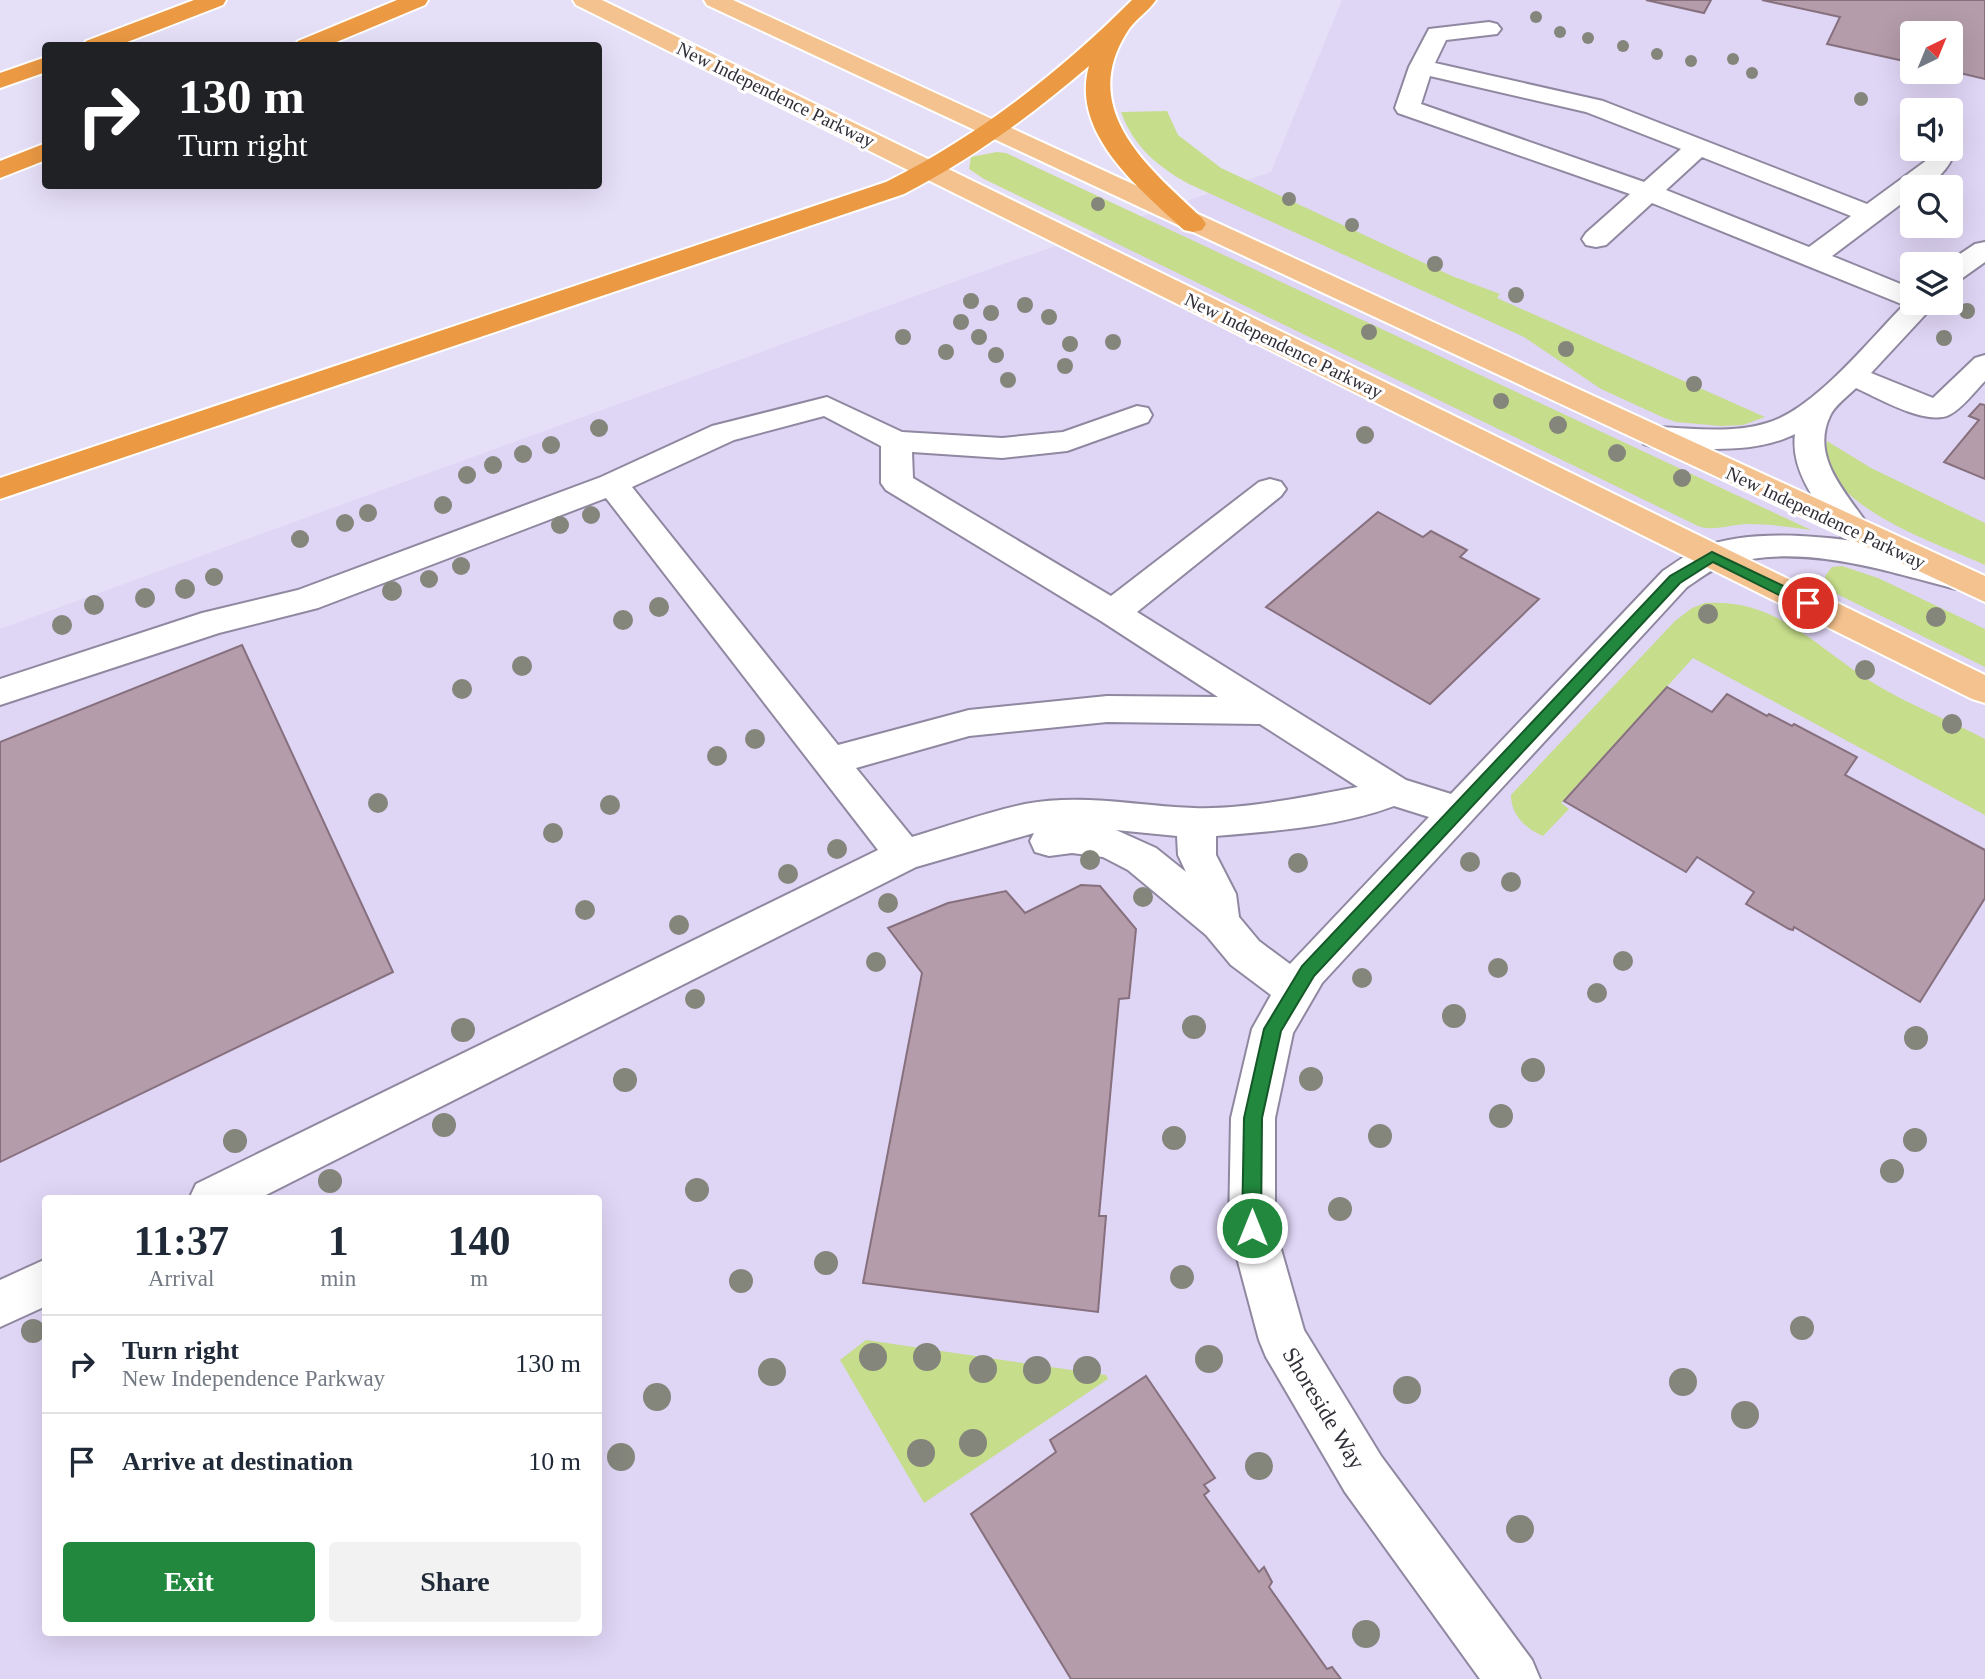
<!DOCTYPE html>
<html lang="en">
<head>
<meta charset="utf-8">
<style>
  :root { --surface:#fff; --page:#f2f2f3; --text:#1f2937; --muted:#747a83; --line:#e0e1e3; --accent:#21883e }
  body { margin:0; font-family:"Times New Roman",serif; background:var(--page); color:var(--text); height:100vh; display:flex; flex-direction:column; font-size:26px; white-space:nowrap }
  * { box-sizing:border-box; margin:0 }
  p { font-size:23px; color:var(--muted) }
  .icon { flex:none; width:38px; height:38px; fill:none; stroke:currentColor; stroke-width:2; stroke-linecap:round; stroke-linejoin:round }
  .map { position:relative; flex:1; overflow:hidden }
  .drawer { position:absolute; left:42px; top:1195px; width:560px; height:441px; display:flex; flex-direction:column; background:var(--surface); border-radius:7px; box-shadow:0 7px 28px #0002 }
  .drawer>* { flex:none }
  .top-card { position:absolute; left:42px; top:42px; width:560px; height:147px; border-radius:7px; box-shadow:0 7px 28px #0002; background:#202124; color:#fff; overflow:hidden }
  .needle { width:46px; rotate:43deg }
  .tools { position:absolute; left:1900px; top:21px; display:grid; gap:14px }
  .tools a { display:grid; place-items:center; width:63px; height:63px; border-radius:7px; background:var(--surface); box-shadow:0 7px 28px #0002; font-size:35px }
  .pin { position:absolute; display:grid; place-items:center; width:60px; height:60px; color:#fff; margin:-30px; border:4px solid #fff; border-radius:50%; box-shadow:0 2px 7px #0007 }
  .me { position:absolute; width:77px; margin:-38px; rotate:0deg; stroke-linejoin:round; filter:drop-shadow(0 0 5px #0008) }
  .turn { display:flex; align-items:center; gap:24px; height:147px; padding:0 21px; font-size:32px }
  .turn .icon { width:91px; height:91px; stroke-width:2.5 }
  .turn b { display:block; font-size:49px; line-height:60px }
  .eta { display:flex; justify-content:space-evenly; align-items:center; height:119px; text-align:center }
  .eta b { font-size:42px; font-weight:700; line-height:49px }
  .action { display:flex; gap:14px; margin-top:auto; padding:14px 21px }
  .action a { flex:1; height:80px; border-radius:7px; background:var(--accent); color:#fff; font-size:28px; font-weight:700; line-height:80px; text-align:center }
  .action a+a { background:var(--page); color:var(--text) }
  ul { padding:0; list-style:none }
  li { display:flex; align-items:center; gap:21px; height:98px; padding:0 21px; border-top:2px solid var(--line) }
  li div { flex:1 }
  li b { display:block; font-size:26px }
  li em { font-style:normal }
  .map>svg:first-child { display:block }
  .built { fill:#dfd5f5; fill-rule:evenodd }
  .green { fill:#c6dd8b }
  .building { fill:#b49caa; stroke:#87707e; stroke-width:2 }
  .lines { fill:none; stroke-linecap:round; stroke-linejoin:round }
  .minor-casing { stroke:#8f88a0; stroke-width:4 }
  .major-casing { stroke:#fff; stroke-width:4 }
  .highway-casing { stroke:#fff; stroke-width:4 }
  .minor { fill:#fff; fill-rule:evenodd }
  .major { fill:#f4c28e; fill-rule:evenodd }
  .highway { fill:#ec9943; fill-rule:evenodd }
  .tree { fill:#84857b }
  .route { fill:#21883e; stroke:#155828; stroke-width:2 }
  .labels { text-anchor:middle; stroke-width:6; stroke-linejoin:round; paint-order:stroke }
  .far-street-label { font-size:19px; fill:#312e37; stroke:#fff }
  .street-label { font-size:23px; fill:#312e37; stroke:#fff }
</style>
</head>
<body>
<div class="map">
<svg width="1985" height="1679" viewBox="0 0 1985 1679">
  <rect width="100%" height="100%" fill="#e6dff8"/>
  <path class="built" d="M1342 0H1985V1679H0V629L998 266 1271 172ZM1913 33H1951V72H1913ZM1913 110H1951V149H1913ZM1913 187H1951V226H1913ZM1913 264H1951V303H1913ZM46 1199H598V1633H46Z"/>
  <g class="green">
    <path d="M1167 111 1178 135 1221 168 1452 276 1500 294 1497 298 1765 417 1743 425 1721 426 1676 422 1662 417 1601 389 1524 337 1189 184C1158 167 1133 146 1121 112Z"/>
    <path d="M997 152 1006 153 1811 530C1790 527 1770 524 1748 524 1733 524 1712 532 1698 526L984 179 969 169 971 157Z"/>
    <path d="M1827 441 1871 468 1985 523V565C1940 544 1813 504 1827 441Z"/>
    <polygon points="1842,566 1878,578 1985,629 1985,667 1835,593 1827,585 1825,576 1832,567"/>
    <path d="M1705 603C1779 598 1817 649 1875 684 1909 705 1949 720 1985 739V815L1693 658 1569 794 1561 803 1569 809 1543 836C1525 828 1511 815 1511 795L1675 621 1692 608Z"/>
    <polygon points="866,1340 1106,1375 1108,1379 924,1503 840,1360"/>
  </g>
  <g class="building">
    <polygon points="1646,0 1711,0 1704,13"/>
    <polygon points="1762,0 1985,0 1985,79 1951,71 1951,33 1913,33 1913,63 1827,44 1840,17"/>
    <polygon points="1980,404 1985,405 1985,479 1944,462 1979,420 1969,416"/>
    <polygon points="1378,512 1423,537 1431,531 1467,550 1460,557 1539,599 1430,704 1266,607"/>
    <polygon points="242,645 393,972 0,1162 0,742"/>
    <polygon points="1667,687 1712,712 1727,694 1767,716 1769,714 1792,726 1794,724 1857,757 1845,775 1985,850 1985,898 1920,1002 1794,927 1793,930 1789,929 1746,904 1754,892 1697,857 1686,872 1564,801"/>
    <polygon points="1081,885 1100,886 1136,929 1129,998 1119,999 1099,1216 1106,1216 1098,1312 863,1283 922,973 888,928 948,903 1006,891 1025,913"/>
    <polygon points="1146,1376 1215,1478 1204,1485 1209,1491 1204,1495 1259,1572 1264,1567 1272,1582 1269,1587 1327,1669 1332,1667 1341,1679 1071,1679 971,1514 1056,1452 1050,1440"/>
  </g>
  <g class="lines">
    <defs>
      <g id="minor">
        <path d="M1489 22 1497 24 1501 29 1497 34 1446 40 1435 63 1603 101 1867 204 1927 160 1930 149H1951L1952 144 1956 149C1950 168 1934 187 1913 187V195L1832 256 1913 289V303H1936L1871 373 1933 398 1975 358 1985 355V381C1975 391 1962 409 1949 415 1926 426 1878 398 1856 388 1848 396 1834 406 1830 416 1809 460 1851 497 1871 530L1867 538 1855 541 1968 569 1973 577 1968 585 1956 589C1881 570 1801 542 1724 565 1711 569 1698 580 1687 587L1322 983 1293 1033 1275 1118V1228L1304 1330 1381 1456 1532 1660 1540 1679H1480L1345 1492 1266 1357 1259 1340 1229 1228 1231 1118 1252 1029 1271 995 1231 965 1206 935 1128 870 1103 857 1072 853 1049 856 1035 852 1030 841 1034 833 916 867 258 1199H189L196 1184 878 850 606 498 318 608 219 633 0 705V679L202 613 298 590 601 477 712 426 827 397 902 432 1002 438 1063 432 1137 406 1148 408 1152 415 1148 422 1067 451 1002 458 912 452 913 478 1111 596 1259 482 1270 479 1281 482 1286 489 1281 496 1137 612 1406 780 1451 794 1663 571C1675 563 1688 553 1701 548 1744 530 1809 535 1854 541L1843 538C1821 508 1790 474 1795 434 1753 455 1700 448 1655 447L1644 444 1640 437 1644 430 1655 427C1691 428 1732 434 1767 423 1815 409 1868 341 1904 305L1652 203 1606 245 1596 247 1586 245 1582 239 1586 233 1630 194 1398 113 1395 108 1409 67 1429 29ZM1430 76 1586 112 1681 149 1644 182 1421 104ZM1702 157 1851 216 1809 247 1666 190ZM824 416 881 446V483L886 490 1101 621 1218 697 1107 696 969 710 838 745 632 487 734 440ZM1107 722 1260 724 1358 787C1309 796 1244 810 1194 808 1138 806 1081 793 1025 804 987 812 949 826 912 837L856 768 969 736ZM1394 806 1429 817 1290 964 1259 941 1239 917 1236 894 1216 855V836C1275 831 1338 827 1394 806ZM1116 830 1177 836 1178 855 1186 872 1156 848Z"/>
        <polygon points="1985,242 1985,262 1961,279 1951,281 1951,264 1945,264 1975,244"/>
        <polygon points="46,1259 46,1306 0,1327 0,1280"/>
      </g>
      <g id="major">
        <polygon points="573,0 602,0 1985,675 1985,703 1972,699 576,5"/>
        <polygon points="704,0 733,0 1985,576 1985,602 707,5"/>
      </g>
      <g id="highway">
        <polygon points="194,0 226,0 223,5 117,46 83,46 86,41"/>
        <polygon points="397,0 428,0 425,5 327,46 295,46 298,41"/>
        <path d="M1132 0H1156C1148 12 1134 20 1127 32 1077 111 1150 169 1202 218L1206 224 1202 230 1193 232 1184 230C1140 189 1070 134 1089 66 1032 115 972 159 904 194L0 499V478L886 182C978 136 1059 73 1132 0Z"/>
        <polygon points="46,57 46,72 0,88 0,73"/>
        <polygon points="46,143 46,160 0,178 0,161"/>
      </g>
    </defs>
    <use href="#minor" class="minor-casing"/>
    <use href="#major" class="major-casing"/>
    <use href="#highway" class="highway-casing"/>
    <use href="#minor" class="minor"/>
    <use href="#major" class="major"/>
    <use href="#highway" class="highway"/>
  </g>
  <g class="tree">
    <circle cx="1536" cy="17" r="6"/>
    <circle cx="1560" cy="32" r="6"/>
    <circle cx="1588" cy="38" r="6"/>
    <circle cx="1623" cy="46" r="6"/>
    <circle cx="1657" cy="54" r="6"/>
    <circle cx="1733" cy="59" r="6"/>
    <circle cx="1691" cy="61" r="6"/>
    <circle cx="1752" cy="73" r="6"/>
    <circle cx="1861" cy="99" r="7"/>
    <circle cx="1289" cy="199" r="7"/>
    <circle cx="1098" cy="204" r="7"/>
    <circle cx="1352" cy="225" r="7"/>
    <circle cx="1435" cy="264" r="8"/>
    <circle cx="1516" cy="295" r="8"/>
    <circle cx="971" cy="301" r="8"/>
    <circle cx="1025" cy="305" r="8"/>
    <circle cx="1967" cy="311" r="8"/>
    <circle cx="991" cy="313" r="8"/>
    <circle cx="1049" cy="317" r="8"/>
    <circle cx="961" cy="322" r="8"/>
    <circle cx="1369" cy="332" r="8"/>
    <circle cx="903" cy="337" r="8"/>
    <circle cx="979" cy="337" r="8"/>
    <circle cx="1944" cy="338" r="8"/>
    <circle cx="1113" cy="342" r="8"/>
    <circle cx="1070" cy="344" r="8"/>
    <circle cx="1566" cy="349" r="8"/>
    <circle cx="946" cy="352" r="8"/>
    <circle cx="996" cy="355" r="8"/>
    <circle cx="1065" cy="366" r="8"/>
    <circle cx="1008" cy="380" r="8"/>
    <circle cx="1694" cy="384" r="8"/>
    <circle cx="1501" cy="401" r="8"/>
    <circle cx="1558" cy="425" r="9"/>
    <circle cx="599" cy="428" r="9"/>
    <circle cx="1365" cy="435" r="9"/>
    <circle cx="551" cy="445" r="9"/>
    <circle cx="1617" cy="453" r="9"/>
    <circle cx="523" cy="454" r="9"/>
    <circle cx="493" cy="465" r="9"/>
    <circle cx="467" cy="475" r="9"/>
    <circle cx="1682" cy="478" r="9"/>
    <circle cx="443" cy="505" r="9"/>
    <circle cx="368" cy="513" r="9"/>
    <circle cx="591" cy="515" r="9"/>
    <circle cx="345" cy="523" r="9"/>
    <circle cx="560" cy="525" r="9"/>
    <circle cx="300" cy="539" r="9"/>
    <circle cx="461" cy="566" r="9"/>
    <circle cx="214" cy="577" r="9"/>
    <circle cx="429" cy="579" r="9"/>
    <circle cx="185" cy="589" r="10"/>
    <circle cx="392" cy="591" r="10"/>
    <circle cx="145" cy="598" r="10"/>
    <circle cx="94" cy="605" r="10"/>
    <circle cx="659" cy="607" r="10"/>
    <circle cx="1708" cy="614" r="10"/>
    <circle cx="1936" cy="617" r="10"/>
    <circle cx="623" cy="620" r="10"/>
    <circle cx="62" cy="625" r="10"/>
    <circle cx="522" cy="666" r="10"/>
    <circle cx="1865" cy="670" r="10"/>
    <circle cx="462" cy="689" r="10"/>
    <circle cx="1952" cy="724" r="10"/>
    <circle cx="755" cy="739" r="10"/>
    <circle cx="717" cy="756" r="10"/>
    <circle cx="378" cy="803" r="10"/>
    <circle cx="610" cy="805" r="10"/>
    <circle cx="553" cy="833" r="10"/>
    <circle cx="837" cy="849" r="10"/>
    <circle cx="1090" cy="860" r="10"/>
    <circle cx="1470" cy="862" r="10"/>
    <circle cx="1298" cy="863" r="10"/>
    <circle cx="788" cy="874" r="10"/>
    <circle cx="1511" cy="882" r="10"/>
    <circle cx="1143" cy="897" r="10"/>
    <circle cx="888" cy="903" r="10"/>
    <circle cx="585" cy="910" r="10"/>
    <circle cx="679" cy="925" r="10"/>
    <circle cx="1623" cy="961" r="10"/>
    <circle cx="876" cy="962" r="10"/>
    <circle cx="1498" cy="968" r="10"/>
    <circle cx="1362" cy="978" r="10"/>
    <circle cx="1597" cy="993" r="10"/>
    <circle cx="695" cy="999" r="10"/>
    <circle cx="1454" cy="1016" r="12"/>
    <circle cx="1194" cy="1027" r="12"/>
    <circle cx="463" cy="1030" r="12"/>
    <circle cx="1916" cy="1038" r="12"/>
    <circle cx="1533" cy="1070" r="12"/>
    <circle cx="1311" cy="1079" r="12"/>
    <circle cx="625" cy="1080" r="12"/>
    <circle cx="1501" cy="1116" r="12"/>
    <circle cx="444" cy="1125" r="12"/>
    <circle cx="1380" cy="1136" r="12"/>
    <circle cx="1174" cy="1138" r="12"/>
    <circle cx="1915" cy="1140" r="12"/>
    <circle cx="235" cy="1141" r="12"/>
    <circle cx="1892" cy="1171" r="12"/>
    <circle cx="330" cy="1181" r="12"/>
    <circle cx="697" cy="1190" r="12"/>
    <circle cx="1340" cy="1209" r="12"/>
    <circle cx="826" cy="1263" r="12"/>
    <circle cx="1182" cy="1277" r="12"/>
    <circle cx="741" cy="1281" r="12"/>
    <circle cx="1802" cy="1328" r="12"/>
    <circle cx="33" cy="1331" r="12"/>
    <circle cx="873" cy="1357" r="14"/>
    <circle cx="927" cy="1357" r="14"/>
    <circle cx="1209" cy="1359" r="14"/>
    <circle cx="983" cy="1369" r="14"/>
    <circle cx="1037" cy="1370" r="14"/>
    <circle cx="1087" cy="1370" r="14"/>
    <circle cx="772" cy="1372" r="14"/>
    <circle cx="1683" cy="1382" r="14"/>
    <circle cx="1407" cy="1390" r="14"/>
    <circle cx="657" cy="1397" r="14"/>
    <circle cx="1745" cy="1415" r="14"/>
    <circle cx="973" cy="1443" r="14"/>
    <circle cx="921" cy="1453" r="14"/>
    <circle cx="621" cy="1457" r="14"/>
    <circle cx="1259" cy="1466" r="14"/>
    <circle cx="1520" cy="1529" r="14"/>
    <circle cx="1366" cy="1634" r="14"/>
  </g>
  <polygon class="route" points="1712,552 1813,600 1815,603 1813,607 1803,607 1713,562 1680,583 1314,976 1281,1031 1262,1118 1261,1228 1258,1234 1252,1237 1245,1234 1242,1228 1244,1118 1264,1029 1302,966 1670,576"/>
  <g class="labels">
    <g class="far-street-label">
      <text transform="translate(776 94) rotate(26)" y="7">New Independence Parkway</text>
      <text transform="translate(1284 345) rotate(26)" y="7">New Independence Parkway</text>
      <text transform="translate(1826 517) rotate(25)" y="7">New Independence Parkway</text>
    </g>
    <g class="street-label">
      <text transform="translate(1324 1408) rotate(59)" y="8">Shoreside Way</text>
    </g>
  </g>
</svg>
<div class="tools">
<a><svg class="needle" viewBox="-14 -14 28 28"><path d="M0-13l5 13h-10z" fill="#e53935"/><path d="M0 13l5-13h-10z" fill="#747a83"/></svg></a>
<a><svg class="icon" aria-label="sound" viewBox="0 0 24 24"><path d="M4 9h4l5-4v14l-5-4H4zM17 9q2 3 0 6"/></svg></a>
<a><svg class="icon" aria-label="search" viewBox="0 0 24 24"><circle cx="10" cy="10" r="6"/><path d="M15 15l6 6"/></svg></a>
<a><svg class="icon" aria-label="layers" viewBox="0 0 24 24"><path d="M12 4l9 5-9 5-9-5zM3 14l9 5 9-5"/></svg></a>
</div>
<div class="pin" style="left:1808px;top:603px;background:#d93025"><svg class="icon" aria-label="arrive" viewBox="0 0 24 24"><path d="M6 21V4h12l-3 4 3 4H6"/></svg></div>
<svg class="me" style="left:1252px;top:1228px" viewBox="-20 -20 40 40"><circle r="17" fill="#21883e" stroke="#fff" stroke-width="3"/><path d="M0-11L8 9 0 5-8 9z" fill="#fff"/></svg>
<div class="top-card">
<div class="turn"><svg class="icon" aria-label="right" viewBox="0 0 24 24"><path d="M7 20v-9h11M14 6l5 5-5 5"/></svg><div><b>130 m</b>Turn right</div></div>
</div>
<section class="drawer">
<div class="eta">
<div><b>11:37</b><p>Arrival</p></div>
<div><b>1</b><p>min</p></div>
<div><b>140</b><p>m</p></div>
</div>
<ul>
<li><svg class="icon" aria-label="right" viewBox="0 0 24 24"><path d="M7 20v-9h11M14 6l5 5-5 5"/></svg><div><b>Turn right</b><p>New Independence Parkway</p></div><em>130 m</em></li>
<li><svg class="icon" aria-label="arrive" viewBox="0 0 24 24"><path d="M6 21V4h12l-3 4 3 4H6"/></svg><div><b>Arrive at destination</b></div><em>10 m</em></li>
</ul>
<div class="action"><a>Exit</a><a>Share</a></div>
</section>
</div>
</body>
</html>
